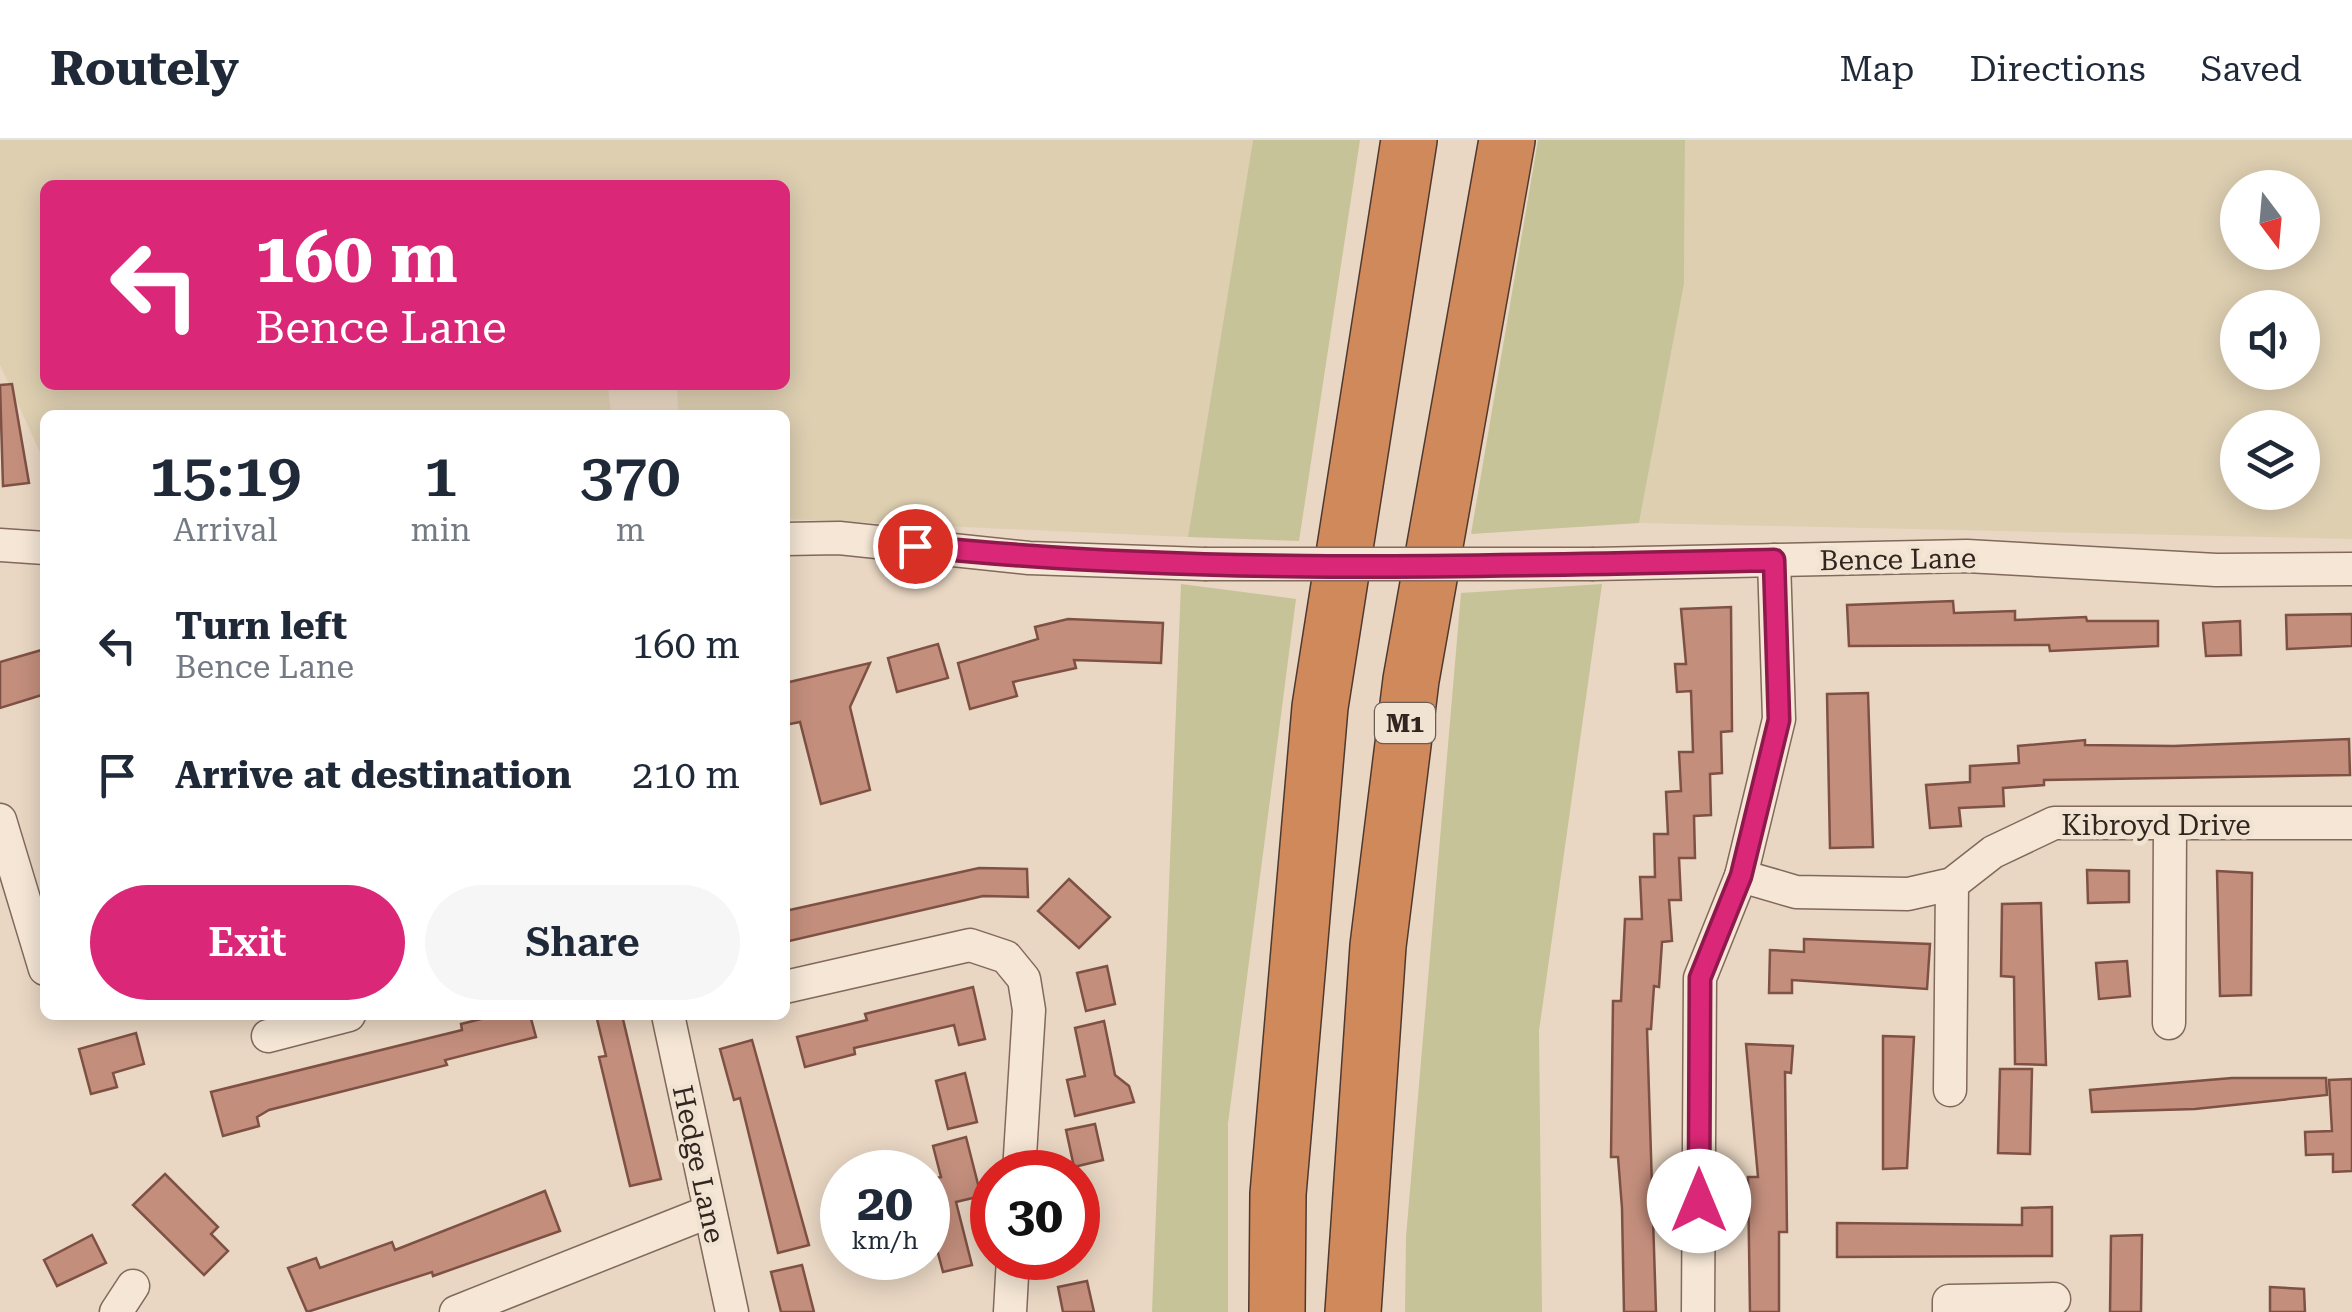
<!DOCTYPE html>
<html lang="en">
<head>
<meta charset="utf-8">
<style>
  :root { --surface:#fff; --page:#f6f6f7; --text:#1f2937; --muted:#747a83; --line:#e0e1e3; --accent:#db2777 }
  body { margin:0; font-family:"Roboto Serif",serif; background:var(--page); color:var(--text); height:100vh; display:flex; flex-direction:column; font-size:38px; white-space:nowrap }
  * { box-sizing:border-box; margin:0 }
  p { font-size:32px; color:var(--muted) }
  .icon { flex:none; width:55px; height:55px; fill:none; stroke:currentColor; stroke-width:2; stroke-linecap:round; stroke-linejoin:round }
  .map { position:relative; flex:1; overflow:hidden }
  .side { position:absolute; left:40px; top:270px; width:750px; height:610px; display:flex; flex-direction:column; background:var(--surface); border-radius:15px; box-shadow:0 5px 25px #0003 }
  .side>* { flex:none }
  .banner { position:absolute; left:40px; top:40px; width:750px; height:210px; border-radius:15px; box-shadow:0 5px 25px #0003; background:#db2777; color:#fff; overflow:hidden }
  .needle { width:65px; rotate:164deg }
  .controls { position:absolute; left:2220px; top:30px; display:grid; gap:20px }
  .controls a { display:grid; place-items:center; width:100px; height:100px; border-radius:50%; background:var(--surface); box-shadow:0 5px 25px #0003; font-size:50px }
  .speed { position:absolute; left:820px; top:1010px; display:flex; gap:20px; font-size:50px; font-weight:700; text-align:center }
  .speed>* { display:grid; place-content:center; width:130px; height:130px; border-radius:50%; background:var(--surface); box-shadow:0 5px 25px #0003; line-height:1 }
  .speed small { font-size:25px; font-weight:400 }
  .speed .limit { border:15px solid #d22; background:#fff; color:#111 }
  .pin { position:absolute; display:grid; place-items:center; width:85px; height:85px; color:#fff; margin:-42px; border:5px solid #fff; border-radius:50%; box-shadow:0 2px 10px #0007 }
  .me { position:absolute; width:110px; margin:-55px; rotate:0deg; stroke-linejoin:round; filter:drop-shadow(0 0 8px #0008) }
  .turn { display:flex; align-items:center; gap:35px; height:210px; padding:0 50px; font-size:45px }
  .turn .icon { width:130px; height:130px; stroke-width:2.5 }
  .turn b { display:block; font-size:70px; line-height:85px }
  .eta { display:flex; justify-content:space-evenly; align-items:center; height:170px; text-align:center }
  .eta b { font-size:60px; font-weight:600; line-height:70px }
  .cta { display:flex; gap:20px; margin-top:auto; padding:20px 50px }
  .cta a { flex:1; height:115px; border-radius:60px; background:var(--accent); color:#fff; font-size:40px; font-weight:600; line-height:115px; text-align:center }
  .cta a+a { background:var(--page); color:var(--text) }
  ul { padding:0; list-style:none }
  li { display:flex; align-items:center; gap:30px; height:130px; padding:0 50px }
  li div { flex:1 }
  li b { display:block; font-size:38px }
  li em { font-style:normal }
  header { display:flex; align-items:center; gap:60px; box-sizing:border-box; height:140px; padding:0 50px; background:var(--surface); border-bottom:2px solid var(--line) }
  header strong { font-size:48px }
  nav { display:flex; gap:55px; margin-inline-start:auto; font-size:35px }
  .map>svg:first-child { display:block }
  .farmland { fill:#decfb1; fill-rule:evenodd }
  .green { fill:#c6c398 }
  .building { fill:#c38e7c; stroke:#7e5144; stroke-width:2.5 }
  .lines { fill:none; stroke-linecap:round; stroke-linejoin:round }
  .street-casing { stroke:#81695b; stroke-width:35 }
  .highway-casing { stroke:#4f392f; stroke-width:58 }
  .street { stroke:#f5e6d5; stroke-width:32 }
  .highway { stroke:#d0895b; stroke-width:55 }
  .street-bridge-casing { stroke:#81695b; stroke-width:35; stroke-linecap:butt }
  .street-bridge { stroke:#f5e6d5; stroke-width:32 }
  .route-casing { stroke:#8e194d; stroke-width:25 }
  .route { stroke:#db2777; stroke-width:18 }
  .labels { text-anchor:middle; stroke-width:9; stroke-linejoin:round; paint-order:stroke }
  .shield { fill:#f1e3d1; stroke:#6b5d54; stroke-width:2.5 }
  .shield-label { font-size:25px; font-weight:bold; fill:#32241e }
  .street-label { font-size:28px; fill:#32241e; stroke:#f1e3d1 }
</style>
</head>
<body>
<header>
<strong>Routely</strong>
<nav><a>Map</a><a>Directions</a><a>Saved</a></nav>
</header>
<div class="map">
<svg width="2352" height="1172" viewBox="0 0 2352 1172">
  <rect width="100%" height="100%" fill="#e9d7c3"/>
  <g class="farmland">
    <polygon points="0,0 1253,0 1188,397 785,379 785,275 678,275 677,245 785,245 785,45 45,45 45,245 608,245 611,275 45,275 45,323 0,225"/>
    <path d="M1685 0H2352V399L1639 383 1684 144ZM2238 48H2302V112H2238ZM2238 168H2302V232H2238ZM2238 288H2302V352H2238Z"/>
  </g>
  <g class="green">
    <polygon points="1253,0 1360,0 1299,401 1188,397"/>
    <polygon points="1538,0 1685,0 1684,144 1639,383 1471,394"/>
    <polygon points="1181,444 1296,459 1228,984 1228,1172 1152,1172"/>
    <polygon points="1602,444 1539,891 1542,1172 1405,1172 1406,1097 1461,453"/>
  </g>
  <g class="building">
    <polygon points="12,244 29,343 3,346 0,245"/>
    <polygon points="1953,461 1954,473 2015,471 2015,480 2086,477 2087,481 2158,481 2158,506 2050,511 2049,505 1849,506 1847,465"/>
    <polygon points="1731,467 1732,591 1721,592 1722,633 1710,634 1711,675 1694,676 1695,718 1679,718 1681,760 1669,760 1672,801 1662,802 1659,847 1654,846 1651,889 1647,889 1656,1172 1624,1172 1622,1068 1618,1017 1611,1017 1613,861 1621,861 1625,779 1642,779 1640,737 1655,737 1654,694 1668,694 1666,652 1681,651 1679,612 1693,612 1691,551 1677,552 1675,524 1686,524 1681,469"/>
    <polygon points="2352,474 2352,506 2287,509 2286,475"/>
    <polygon points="1068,479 1163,483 1161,523 1074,520 1076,528 1013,542 1017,556 970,569 958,523 1038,499 1035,487"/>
    <polygon points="2240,481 2241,515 2206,516 2203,483"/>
    <polygon points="938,504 948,538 897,552 888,518"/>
    <polygon points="45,509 45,554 0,568 0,522"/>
    <polygon points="870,523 850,567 870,650 821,664 800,582 785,585 785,543"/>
    <polygon points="1868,553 1873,707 1830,708 1827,554"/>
    <polygon points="2349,599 2350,635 2044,640 2044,645 2003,648 2004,666 1959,668 1961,686 1930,688 1926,645 1970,642 1970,626 2019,623 2018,606 2085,600 2085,605 2174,606"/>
    <polygon points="979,728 1027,729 1028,757 983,756 785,802 785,771"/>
    <polygon points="2087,730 2129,731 2129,762 2088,763"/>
    <polygon points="2217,731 2252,733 2251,855 2220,856"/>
    <polygon points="1069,739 1110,777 1079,808 1038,771"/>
    <polygon points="2041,763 2046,925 2015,924 2014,837 2001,836 2002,764"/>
    <polygon points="1804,799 1930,804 1927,849 1792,840 1792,853 1769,853 1770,810 1804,812"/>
    <polygon points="2127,821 2130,856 2099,859 2096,823"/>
    <polygon points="1107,826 1115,864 1086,871 1077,833"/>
    <polygon points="973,847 985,899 959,905 954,885 854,908 855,914 805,927 797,897 867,880 865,874"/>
    <polygon points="497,875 530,875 536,897 445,920 447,925 269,970 257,977 259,986 223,996 211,952 462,890 461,884"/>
    <polygon points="596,875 622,875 661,1039 630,1046 599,917 606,916"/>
    <polygon points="1104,881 1115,935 1129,946 1134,962 1075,976 1067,940 1085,936 1075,888"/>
    <polygon points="136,893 144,924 113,933 117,947 91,954 79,909"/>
    <polygon points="1883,896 1914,897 1907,1028 1883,1029"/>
    <polygon points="752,900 809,1105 778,1113 740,958 734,960 720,909"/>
    <polygon points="1746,904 1793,906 1791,933 1785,932 1787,1092 1779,1092 1779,1172 1750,1172 1748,1037 1758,1037"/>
    <polygon points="2000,929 2032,929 2030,1014 1998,1013"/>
    <polygon points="965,933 977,982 948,989 936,941"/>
    <polygon points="2232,938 2326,938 2327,955 2195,969 2092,972 2090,950"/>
    <polygon points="2352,939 2352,1031 2333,1032 2333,1014 2306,1015 2305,992 2332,991 2329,940"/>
    <polygon points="1095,984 1103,1020 1074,1027 1066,990"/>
    <polygon points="966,997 981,1056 956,1062 972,1125 943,1132 928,1075 928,1040 941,1037 933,1006"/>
    <polygon points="165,1034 218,1087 211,1094 228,1111 204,1135 133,1065"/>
    <polygon points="545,1051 560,1091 433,1136 432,1132 307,1172 288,1128 316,1118 320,1128 392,1102 395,1110"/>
    <polygon points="2052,1067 2052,1116 1837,1117 1837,1083 2022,1085 2022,1068"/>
    <polygon points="92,1095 106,1123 57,1146 44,1120"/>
    <polygon points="2142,1095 2141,1172 2110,1172 2111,1096"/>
    <polygon points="802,1125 814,1172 781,1172 771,1132"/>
    <polygon points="1087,1141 1094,1172 1063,1172 1058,1147"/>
    <polygon points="2270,1147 2304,1149 2305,1172 2270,1172"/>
  </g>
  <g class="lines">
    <defs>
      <g id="street">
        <polyline points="785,399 839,398 1029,418 1204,424"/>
        <polyline points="0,405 45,408"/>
        <polyline points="1594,424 1967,416 2216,430 2352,429"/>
        <polyline points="0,680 45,829"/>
        <polyline points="1741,736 1796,752 1908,754 1952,744 1993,712 2054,683 2352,683"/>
        <polyline points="785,847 970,805 1006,817 1024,839 1029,870 1019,1032"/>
        <polyline points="668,875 732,1172"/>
        <polyline points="2169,883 2170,686"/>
        <polyline points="268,896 349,875"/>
        <polyline points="1950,950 1952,744"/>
        <polyline points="116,1172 133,1146"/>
        <polyline points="456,1172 708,1072"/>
        <polyline points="1010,1172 1013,1118"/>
        <polyline points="1698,1172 1700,838 1741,736 1779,579 1774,420"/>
        <polyline points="1949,1172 1949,1161 2054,1159"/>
      </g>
      <g id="highway">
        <polyline points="1277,1172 1278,1054 1320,567 1409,0"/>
        <polyline points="1353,1172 1378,806 1411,540 1507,0"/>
      </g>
    </defs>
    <use href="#street" class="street-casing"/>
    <use href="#highway" class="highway-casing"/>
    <use href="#street" class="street"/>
    <use href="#highway" class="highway"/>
    <defs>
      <polyline id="street-bridge" points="1204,424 1594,424"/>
    </defs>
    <use href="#street-bridge" class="street-bridge-casing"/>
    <use href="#street-bridge" class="street-bridge"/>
  </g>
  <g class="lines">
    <defs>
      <path id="route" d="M915 406C1199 436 1488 426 1774 420L1779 580 1741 736 1700 838 1699 1061"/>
    </defs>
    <use href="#route" class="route-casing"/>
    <use href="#route" class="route"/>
  </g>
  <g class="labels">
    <rect class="shield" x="1375" y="563" width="60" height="40" rx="8"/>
    <g class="shield-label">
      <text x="1405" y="592">M1</text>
    </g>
    <g class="street-label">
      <text transform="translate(1898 419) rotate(-1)" y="10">Bence Lane</text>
      <text x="2156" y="695">Kibroyd Drive</text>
      <text transform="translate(699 1024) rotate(78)" y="10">Hedge Lane</text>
    </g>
  </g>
</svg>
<div class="controls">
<a><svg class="needle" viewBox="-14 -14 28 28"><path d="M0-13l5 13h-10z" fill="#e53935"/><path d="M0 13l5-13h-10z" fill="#747a83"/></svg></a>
<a><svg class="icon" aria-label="sound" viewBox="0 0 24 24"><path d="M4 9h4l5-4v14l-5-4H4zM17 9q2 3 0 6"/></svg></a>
<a><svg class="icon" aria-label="layers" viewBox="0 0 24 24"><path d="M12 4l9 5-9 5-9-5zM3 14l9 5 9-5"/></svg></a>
</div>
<div class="speed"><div>20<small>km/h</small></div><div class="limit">30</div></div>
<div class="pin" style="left:915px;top:406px;background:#d93025"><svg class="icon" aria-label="arrive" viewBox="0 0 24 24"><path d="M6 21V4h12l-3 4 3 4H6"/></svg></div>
<svg class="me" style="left:1699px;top:1061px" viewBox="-20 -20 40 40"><circle r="19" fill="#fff"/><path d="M0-13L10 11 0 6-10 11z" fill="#db2777"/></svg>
<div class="banner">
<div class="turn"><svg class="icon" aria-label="left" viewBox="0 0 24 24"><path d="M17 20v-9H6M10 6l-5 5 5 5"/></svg><div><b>160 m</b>Bence Lane</div></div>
</div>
<section class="side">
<div class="eta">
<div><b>15:19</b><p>Arrival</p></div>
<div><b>1</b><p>min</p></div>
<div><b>370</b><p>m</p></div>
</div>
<ul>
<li><svg class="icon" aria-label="left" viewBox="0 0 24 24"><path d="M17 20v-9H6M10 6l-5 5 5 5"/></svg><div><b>Turn left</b><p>Bence Lane</p></div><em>160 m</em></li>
<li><svg class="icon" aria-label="arrive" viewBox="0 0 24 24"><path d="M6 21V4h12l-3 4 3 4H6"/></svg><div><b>Arrive at destination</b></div><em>210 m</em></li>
</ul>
<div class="cta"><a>Exit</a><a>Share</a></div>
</section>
</div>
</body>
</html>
